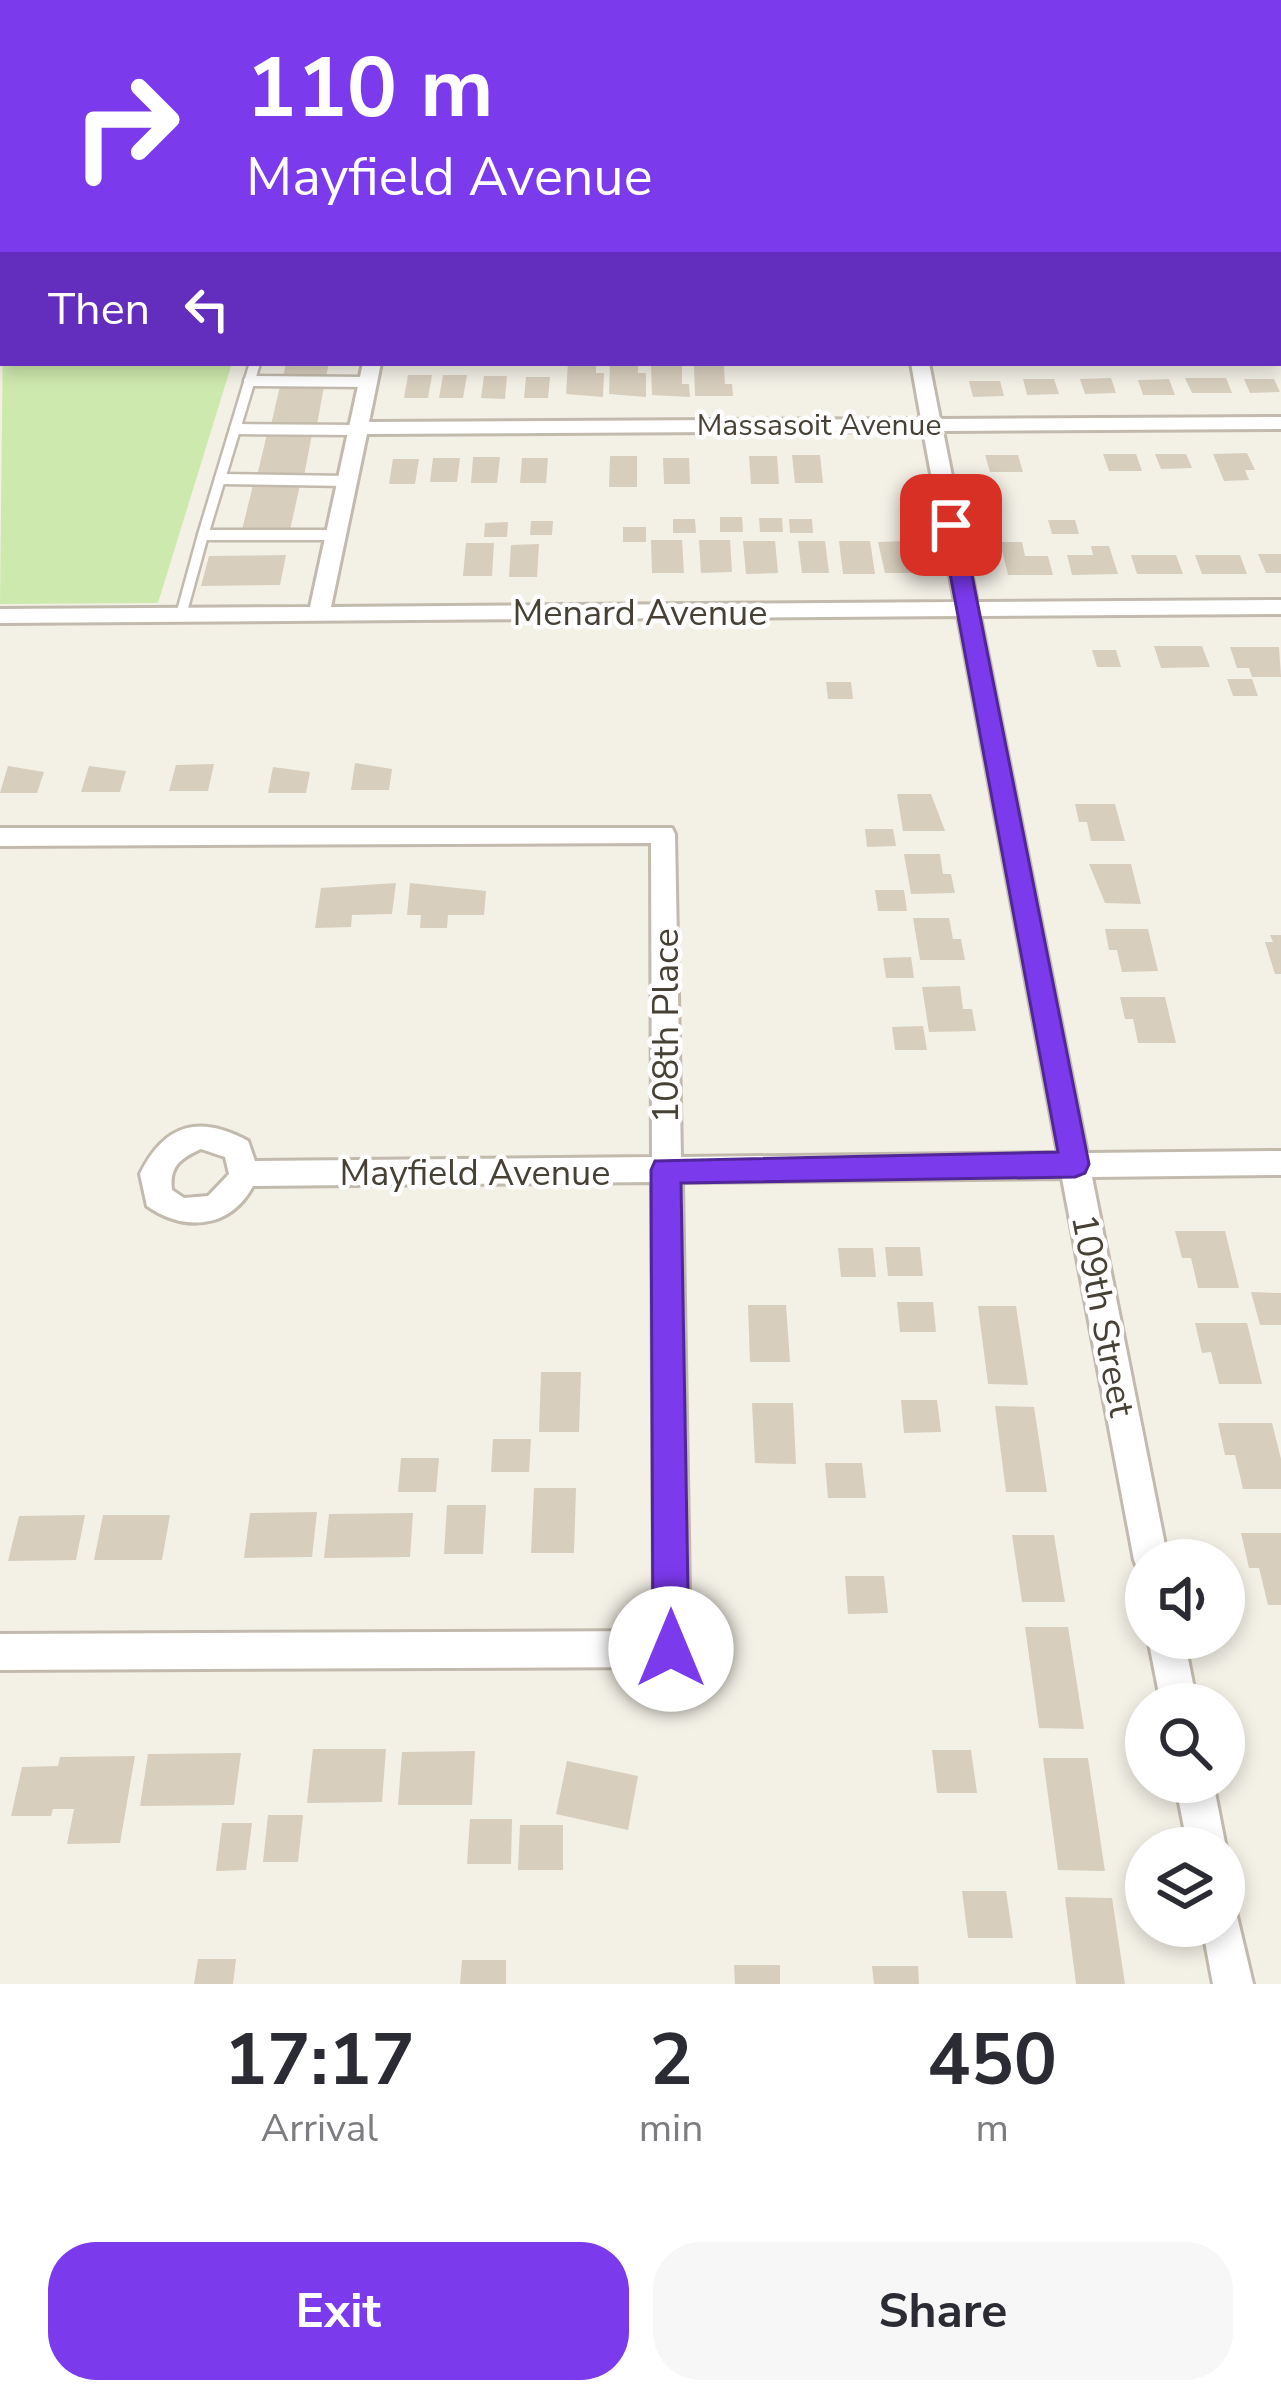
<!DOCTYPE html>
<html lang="en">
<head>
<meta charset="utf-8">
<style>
  :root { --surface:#fff; --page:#f7f7f7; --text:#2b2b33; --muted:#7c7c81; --accent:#7c3aed }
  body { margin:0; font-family:"Nunito Sans",sans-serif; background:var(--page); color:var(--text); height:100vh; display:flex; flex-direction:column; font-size:45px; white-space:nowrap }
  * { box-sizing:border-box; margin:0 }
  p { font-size:39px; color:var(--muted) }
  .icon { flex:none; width:66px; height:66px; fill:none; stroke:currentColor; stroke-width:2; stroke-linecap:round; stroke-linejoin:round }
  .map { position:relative; height:1984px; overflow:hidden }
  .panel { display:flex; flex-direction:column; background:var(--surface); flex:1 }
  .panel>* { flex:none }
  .guide { position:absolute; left:0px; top:0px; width:1281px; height:366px; box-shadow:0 6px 18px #0003; background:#7c3aed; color:#fff; overflow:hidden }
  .buttons { position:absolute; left:1125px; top:1539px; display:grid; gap:24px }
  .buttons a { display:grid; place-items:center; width:120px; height:120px; border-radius:50%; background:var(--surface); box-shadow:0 6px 18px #0003; font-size:60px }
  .pin { position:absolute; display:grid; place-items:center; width:102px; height:102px; color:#fff; margin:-51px; border-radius:24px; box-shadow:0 6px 18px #0006 }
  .me { position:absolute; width:132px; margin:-66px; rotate:0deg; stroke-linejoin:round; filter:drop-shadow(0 0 9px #0008) }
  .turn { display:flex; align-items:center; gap:42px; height:252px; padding:0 48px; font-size:54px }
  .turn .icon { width:156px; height:156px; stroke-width:2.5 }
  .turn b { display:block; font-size:84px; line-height:102px }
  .then { display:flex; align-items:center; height:114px; padding:0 48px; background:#0003; gap:24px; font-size:45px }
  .eta { display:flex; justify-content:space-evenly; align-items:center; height:204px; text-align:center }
  .eta b { font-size:72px; font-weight:700; line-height:84px }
  .primary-button { display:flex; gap:24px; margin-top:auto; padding:24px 48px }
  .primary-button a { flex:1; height:138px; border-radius:48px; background:var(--accent); color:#fff; font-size:48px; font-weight:700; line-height:138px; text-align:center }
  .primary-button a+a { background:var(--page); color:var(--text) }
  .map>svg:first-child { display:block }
  .green { fill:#cee9ae }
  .building { fill:#d8cebe }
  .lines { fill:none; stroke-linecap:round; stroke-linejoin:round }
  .lane-far1-casing { stroke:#c2baac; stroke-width:10 }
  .lane-casing { stroke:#c2baac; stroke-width:15 }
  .street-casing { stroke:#c2baac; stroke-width:6 }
  .secondary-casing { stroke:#d5c495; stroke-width:6 }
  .lane-far1 { stroke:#fff; stroke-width:8 }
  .lane { stroke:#fff; stroke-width:10 }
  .street { fill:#fff; fill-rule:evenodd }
  .secondary { fill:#fff1c5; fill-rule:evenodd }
  .rail-casing { stroke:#969696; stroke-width:8 }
  .rail { stroke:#fff; stroke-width:4.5; stroke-dasharray:14; stroke-linecap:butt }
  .route { fill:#7c3aed; stroke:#51269a; stroke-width:3 }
  .labels { text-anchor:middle; stroke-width:9; stroke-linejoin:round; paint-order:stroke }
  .far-street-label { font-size:30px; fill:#464035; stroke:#fff }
  .street-label { font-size:36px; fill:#464035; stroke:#fff }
</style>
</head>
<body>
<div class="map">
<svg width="1281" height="1984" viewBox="0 0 1281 1984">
  <rect width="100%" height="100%" fill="#f3f0e6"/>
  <polygon class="green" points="3,326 3,363 232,363 158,603 0,604"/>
  <g class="building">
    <polygon points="286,363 329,363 326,377 283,377"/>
    <polygon points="568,363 596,363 596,373 604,373 603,397 566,394"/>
    <polygon points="610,363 638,363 638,373 646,373 646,397 609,394"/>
    <polygon points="651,366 682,366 682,384 689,384 690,397 652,395"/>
    <polygon points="694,366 724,366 725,384 732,384 733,396 695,396"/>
    <polygon points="408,375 432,375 428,398 404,398"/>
    <polygon points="443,375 467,375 463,398 439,398"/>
    <polygon points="484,376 507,376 505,399 481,398"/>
    <polygon points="526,377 550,377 548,398 524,398"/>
    <polygon points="1111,378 1116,393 1085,394 1080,379"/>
    <polygon points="1185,378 1226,378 1232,393 1192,393"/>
    <polygon points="1023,379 1054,379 1059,394 1027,395"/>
    <polygon points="1169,379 1175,395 1143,395 1138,380"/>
    <polygon points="1244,379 1274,379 1280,392 1250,393"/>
    <polygon points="969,381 1000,381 1004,396 973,397"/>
    <polygon points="280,386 324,386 317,425 271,425"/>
    <polygon points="267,434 312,434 304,476 257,476"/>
    <polygon points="1247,453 1255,470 1245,470 1249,480 1224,481 1213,454"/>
    <polygon points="1103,454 1136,454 1142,471 1109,471"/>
    <polygon points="1155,454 1186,454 1192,468 1161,469"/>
    <polygon points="792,455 820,455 823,483 795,483"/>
    <polygon points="985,455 1018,455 1023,472 990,472"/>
    <polygon points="610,456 637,456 637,487 609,487"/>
    <polygon points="749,456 777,456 779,484 751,484"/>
    <polygon points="473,457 500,457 497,483 471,483"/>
    <polygon points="433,458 460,458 457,482 430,482"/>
    <polygon points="522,458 548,458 546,483 520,483"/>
    <polygon points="663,458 689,458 690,484 664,484"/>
    <polygon points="393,459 419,459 415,484 389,484"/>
    <polygon points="253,485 300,485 290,530 242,530"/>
    <polygon points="720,517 742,517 743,532 720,532"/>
    <polygon points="759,518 782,518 783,532 760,532"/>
    <polygon points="673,519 695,519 696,533 673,533"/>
    <polygon points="789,519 812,519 813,533 790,533"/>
    <polygon points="1048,520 1075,520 1079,534 1052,534"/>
    <polygon points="531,521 553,521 552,535 530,535"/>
    <polygon points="508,522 507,537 484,537 485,523"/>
    <rect x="623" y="527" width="23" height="15"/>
    <polygon points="651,540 682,540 684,573 652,573"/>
    <polygon points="699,540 730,540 732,572 701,573"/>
    <polygon points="743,541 775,541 778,573 746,574"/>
    <polygon points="798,541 825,541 829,573 802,573"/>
    <polygon points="839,541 870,541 875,574 843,574"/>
    <polygon points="909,541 913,573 885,573 878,542"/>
    <polygon points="1000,542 1022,542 1025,556 1048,556 1053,575 1008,575"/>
    <polygon points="466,543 494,543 492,576 463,576"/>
    <polygon points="539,544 537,577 509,577 511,545"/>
    <polygon points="1091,546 1109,546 1118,574 1072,575 1067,555 1093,555"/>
    <polygon points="1258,554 1281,554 1281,573 1266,573"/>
    <polygon points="286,555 280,585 201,586 209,556"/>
    <polygon points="1131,555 1176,555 1183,574 1137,574"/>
    <polygon points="1195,555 1240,555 1247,574 1202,574"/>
    <polygon points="1154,646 1202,646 1210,667 1161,668"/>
    <polygon points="1230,647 1279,647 1281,677 1252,677 1249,668 1237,668"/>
    <polygon points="1092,650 1116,650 1121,667 1097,667"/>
    <polygon points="1227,679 1252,679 1258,696 1233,696"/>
    <polygon points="826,682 851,682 853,699 828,699"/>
    <polygon points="355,763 392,769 389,790 351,790"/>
    <polygon points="214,764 208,791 169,791 176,765"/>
    <polygon points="8,766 44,772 37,793 0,793"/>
    <polygon points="89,766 126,771 120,792 81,792"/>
    <polygon points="273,767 310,772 306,793 268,793"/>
    <polygon points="897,794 931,794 945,831 903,831"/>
    <polygon points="1075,804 1115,804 1125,841 1091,841 1087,822 1079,822"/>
    <polygon points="865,829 893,829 896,846 867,847"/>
    <polygon points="904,854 940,854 943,874 951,874 955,893 911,894"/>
    <polygon points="1089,864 1131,864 1141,904 1105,903"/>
    <polygon points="396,883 392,914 352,915 351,927 315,928 321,888"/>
    <polygon points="410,883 486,891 484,915 448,915 447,928 420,928 421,915 407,915"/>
    <polygon points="875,890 904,890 907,911 878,911"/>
    <polygon points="913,918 949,918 953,939 961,939 965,960 920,960"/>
    <polygon points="1105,929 1148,929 1158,971 1122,972 1117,950 1109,950"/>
    <polygon points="1270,935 1281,935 1281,974 1275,974 1265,942 1273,942"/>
    <polygon points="911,957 914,978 886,978 883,958"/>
    <polygon points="960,986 963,1009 972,1009 976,1031 929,1032 922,987"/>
    <polygon points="1120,997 1165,997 1176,1043 1138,1043 1133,1019 1125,1019"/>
    <polygon points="923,1026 927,1050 895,1050 892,1027"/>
    <polygon points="1175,1231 1225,1231 1239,1288 1198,1288 1191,1258 1182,1258"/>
    <polygon points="885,1247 920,1247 923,1276 888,1276"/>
    <polygon points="838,1248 873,1248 876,1277 841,1277"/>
    <polygon points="1251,1292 1281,1293 1281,1325 1260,1325"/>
    <polygon points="897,1302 933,1302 936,1332 900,1332"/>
    <polygon points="748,1305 786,1305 790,1362 750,1362"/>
    <polygon points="978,1306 1016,1306 1028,1385 988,1384"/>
    <polygon points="1195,1323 1247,1323 1262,1384 1219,1384 1211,1352 1202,1353"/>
    <polygon points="541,1372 581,1372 579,1432 539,1432"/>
    <polygon points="901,1400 937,1400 941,1432 904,1433"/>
    <polygon points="752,1403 793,1403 796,1464 755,1463"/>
    <polygon points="995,1406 1034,1407 1047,1492 1006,1492"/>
    <polygon points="1218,1423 1272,1423 1281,1459 1281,1489 1243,1489 1235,1455 1225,1455"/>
    <polygon points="493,1439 531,1439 529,1472 491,1472"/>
    <polygon points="401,1458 439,1458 436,1492 398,1492"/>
    <polygon points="825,1463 862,1463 866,1498 828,1498"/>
    <polygon points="534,1488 576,1488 574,1553 531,1553"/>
    <polygon points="447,1505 486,1505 483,1554 444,1554"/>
    <polygon points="317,1512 312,1557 244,1558 250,1513"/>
    <polygon points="413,1513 410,1557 324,1558 329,1514"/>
    <polygon points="85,1515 76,1560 8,1561 19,1516"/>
    <polygon points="103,1515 170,1515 162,1560 94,1560"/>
    <polygon points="1241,1533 1281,1533 1281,1605 1268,1605 1259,1568 1249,1568"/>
    <polygon points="1012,1535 1054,1535 1065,1602 1022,1602"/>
    <polygon points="845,1576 884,1576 888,1613 848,1614"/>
    <polygon points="1025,1627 1068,1627 1084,1729 1039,1728"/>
    <polygon points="313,1749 386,1749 382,1802 307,1803"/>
    <polygon points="932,1750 971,1750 977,1793 937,1793"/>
    <polygon points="475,1751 472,1805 398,1805 402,1752"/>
    <polygon points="241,1753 234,1805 140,1806 148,1754"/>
    <polygon points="135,1756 120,1843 67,1844 74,1809 53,1809 51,1816 11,1816 22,1767 58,1766 60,1757"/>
    <polygon points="1043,1758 1088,1758 1105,1871 1058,1870"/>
    <polygon points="567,1761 638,1776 628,1830 556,1814"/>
    <polygon points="268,1815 303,1815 298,1862 263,1862"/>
    <polygon points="470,1819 512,1819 511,1864 467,1864"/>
    <polygon points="222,1823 252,1823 246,1870 216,1871"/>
    <polygon points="520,1825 563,1825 563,1870 518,1870"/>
    <polygon points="962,1891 1006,1891 1013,1938 968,1938"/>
    <polygon points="1065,1897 1112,1898 1125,1984 1076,1984"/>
    <polygon points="198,1959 236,1959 233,1984 194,1984"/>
    <polygon points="462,1960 506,1960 506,1984 460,1984"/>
    <polygon points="734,1965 780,1965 780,1984 735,1984"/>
    <polygon points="872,1966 918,1966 919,1984 874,1984"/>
  </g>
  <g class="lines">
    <defs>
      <polyline id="lane-far1" points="691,3 697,0"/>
      <g id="lane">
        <polyline points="255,363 203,535 335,535"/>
        <polyline points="249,381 368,382"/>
        <polyline points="235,429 357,430"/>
        <polyline points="220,479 347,481"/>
        <polyline points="181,615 203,535"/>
      </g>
      <g id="street">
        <polygon points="10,0 24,0 8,3"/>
        <polygon points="958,0 972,0 973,3 959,3"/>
        <polygon points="3,20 3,34 0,34 0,21"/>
        <rect x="1278" y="149" width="3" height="10"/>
        <rect x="1278" y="269" width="3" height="10"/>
        <path d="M363 363H381L369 422 921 419 911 363H929L940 419 1281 417V429L943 431 977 602 1281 600V614L980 616 1087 1153 1281 1151V1175L1092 1177 1168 1560H1146V1575L1139 1572 1134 1560 1062 1178 682 1182 690 1649 685 1662 672 1667 0 1670V1634L654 1631 652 1182 253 1186C230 1229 184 1232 147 1206L140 1174C165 1123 200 1115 248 1141L255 1161 652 1157 651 843 0 846V828H672L675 834 681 1157 1058 1153 958 616 0 623V609L310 607ZM923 431 955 602 331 607 367 434ZM201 1149 225 1157 229 1174 208 1196 184 1198 172 1190C169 1166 181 1158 201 1149Z"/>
        <polygon points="1148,1638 1184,1638 1197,1704 1161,1704"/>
        <polygon points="1175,1782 1213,1782 1226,1848 1224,1853 1224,1848 1188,1848"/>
        <polygon points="1224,1907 1236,1912 1253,1984 1213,1984 1202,1926 1224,1926"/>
      </g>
      <g id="secondary">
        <rect x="1278" y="42" width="3" height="12"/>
        <rect x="0" y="59" width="3" height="12"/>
      </g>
    </defs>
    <use href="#lane-far1" class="lane-far1-casing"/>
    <use href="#lane" class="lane-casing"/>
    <use href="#street" class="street-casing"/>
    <use href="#secondary" class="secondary-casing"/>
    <use href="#lane-far1" class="lane-far1"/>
    <use href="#lane" class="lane"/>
    <use href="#street" class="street"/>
    <use href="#secondary" class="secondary"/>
    <defs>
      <polyline id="rail" points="584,3 590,0"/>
    </defs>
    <use href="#rail" class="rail-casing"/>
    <use href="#rail" class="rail"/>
  </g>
  <polygon class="route" points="951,518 962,525 1089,1164 1085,1173 1075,1177 681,1183 689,1649 684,1662 671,1667 659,1662 653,1649 651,1170 655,1161 1058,1152 941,525"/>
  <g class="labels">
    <g class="far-street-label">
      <text x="819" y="435">Massasoit Avenue</text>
    </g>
    <g class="street-label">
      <text x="640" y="625">Menard Avenue</text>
      <text transform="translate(665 1026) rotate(-90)" y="13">108th Place</text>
      <text x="475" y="1185">Mayfield Avenue</text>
      <text transform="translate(1104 1315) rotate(79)" y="13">109th Street</text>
    </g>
  </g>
</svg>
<div class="buttons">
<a><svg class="icon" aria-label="sound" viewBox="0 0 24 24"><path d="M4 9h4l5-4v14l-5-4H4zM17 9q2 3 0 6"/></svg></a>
<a><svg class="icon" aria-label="search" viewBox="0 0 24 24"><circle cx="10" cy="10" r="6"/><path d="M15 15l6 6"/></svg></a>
<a><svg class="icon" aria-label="layers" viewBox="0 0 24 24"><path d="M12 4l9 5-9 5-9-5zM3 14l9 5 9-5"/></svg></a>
</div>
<div class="pin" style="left:951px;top:525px;background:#d93025"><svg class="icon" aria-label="arrive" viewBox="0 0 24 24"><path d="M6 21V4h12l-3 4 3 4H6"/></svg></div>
<svg class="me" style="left:671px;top:1649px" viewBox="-20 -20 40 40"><circle r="19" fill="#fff"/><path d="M0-13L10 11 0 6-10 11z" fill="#7c3aed"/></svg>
<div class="guide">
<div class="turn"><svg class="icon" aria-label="right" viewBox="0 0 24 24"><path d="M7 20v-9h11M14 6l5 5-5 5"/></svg><div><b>110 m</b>Mayfield Avenue</div></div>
<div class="then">Then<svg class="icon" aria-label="left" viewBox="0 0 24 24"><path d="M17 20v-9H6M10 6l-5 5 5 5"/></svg></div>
</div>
</div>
<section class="panel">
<div class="eta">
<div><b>17:17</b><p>Arrival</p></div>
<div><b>2</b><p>min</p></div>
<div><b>450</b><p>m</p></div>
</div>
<div class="primary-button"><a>Exit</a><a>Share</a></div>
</section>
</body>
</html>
